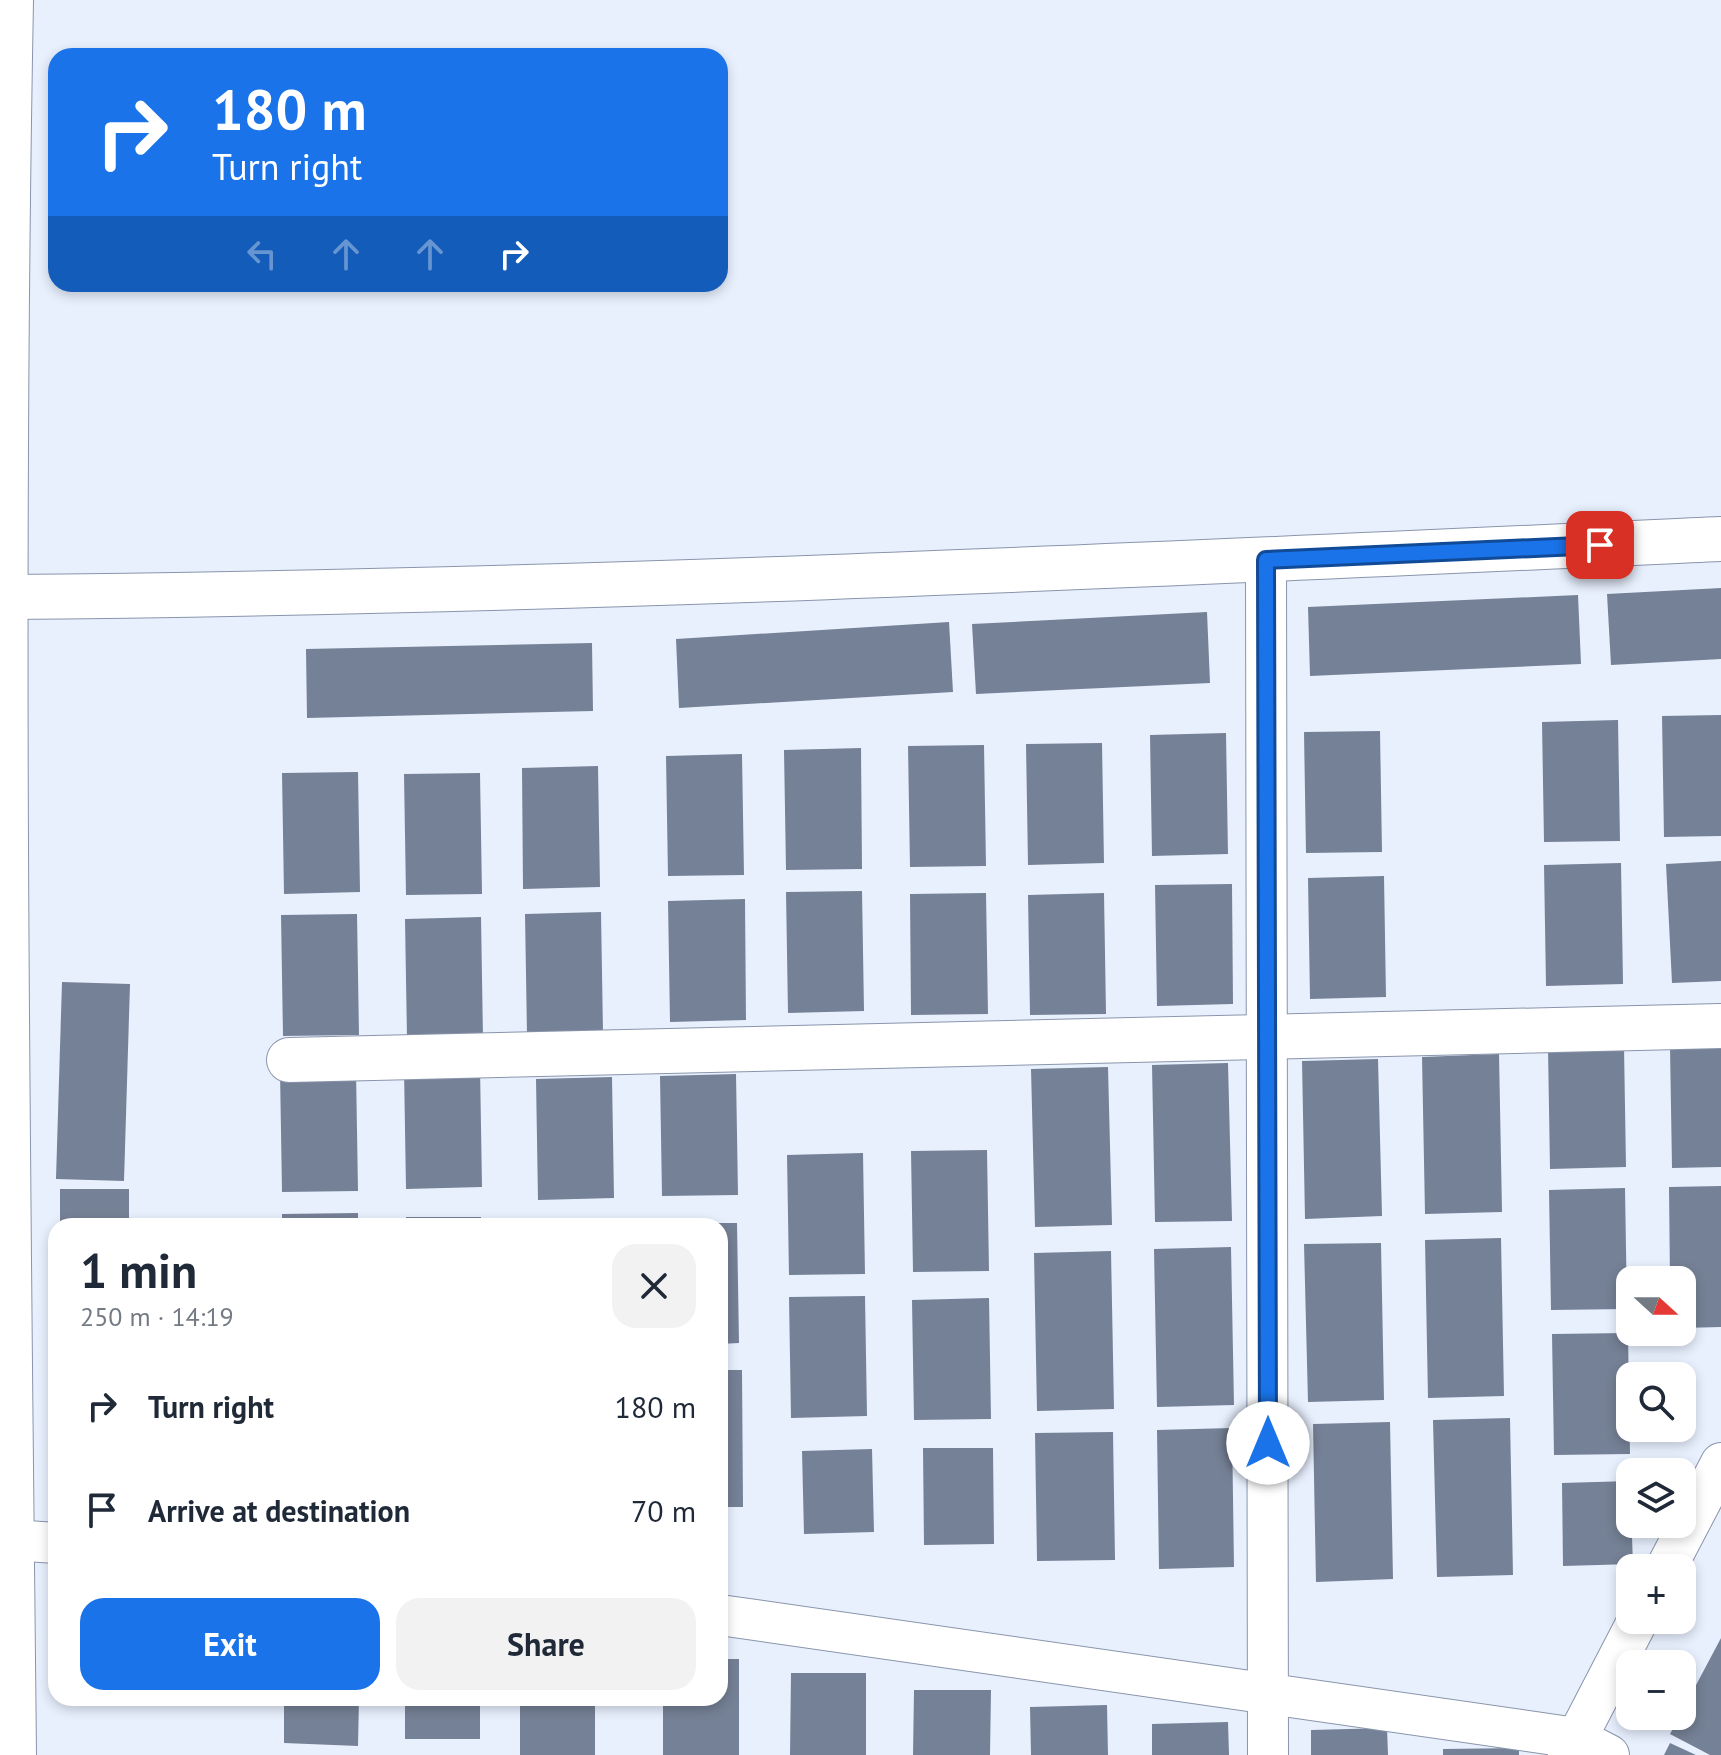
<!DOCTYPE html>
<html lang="en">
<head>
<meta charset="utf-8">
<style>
  :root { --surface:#fff; --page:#f2f2f3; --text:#1f2937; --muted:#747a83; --accent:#1a73e8 }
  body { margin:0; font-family:"PT Sans",sans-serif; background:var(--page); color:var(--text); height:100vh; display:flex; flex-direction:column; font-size:30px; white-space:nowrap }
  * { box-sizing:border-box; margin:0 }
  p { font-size:26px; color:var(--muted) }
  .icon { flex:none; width:44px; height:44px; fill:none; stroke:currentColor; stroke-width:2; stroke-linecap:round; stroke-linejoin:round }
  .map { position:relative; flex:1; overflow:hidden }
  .drawer { position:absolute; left:48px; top:1218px; width:680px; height:488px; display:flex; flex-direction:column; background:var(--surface); border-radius:24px; box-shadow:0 4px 12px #0003 }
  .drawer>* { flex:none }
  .guide { position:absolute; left:48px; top:48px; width:680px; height:244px; border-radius:24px; box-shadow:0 4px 12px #0003; background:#1a73e8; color:#fff; overflow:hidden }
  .needle { width:52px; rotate:111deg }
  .tools { position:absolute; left:1616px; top:1266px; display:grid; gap:16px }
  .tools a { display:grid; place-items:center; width:80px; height:80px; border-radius:16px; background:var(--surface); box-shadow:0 4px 12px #0003; font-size:40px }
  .pin { position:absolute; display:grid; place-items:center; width:68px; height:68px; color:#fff; margin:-34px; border-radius:16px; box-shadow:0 4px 12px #0006 }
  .me { position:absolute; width:88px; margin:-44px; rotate:0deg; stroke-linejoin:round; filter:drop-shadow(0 0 6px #0008) }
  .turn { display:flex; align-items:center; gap:28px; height:168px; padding:0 32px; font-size:36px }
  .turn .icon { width:104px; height:104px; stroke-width:2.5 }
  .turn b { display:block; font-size:56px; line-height:68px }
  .lanes { display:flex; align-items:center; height:76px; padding:0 32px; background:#0003; justify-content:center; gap:40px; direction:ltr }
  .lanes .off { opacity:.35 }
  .round { display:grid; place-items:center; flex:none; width:84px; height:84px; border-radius:24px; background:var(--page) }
  .summary { display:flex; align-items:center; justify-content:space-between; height:136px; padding:0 32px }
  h1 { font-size:48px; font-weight:800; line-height:60px }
  .primary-button { display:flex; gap:16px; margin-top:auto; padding:16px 32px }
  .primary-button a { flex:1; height:92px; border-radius:24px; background:var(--accent); color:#fff; font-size:32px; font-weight:800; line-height:92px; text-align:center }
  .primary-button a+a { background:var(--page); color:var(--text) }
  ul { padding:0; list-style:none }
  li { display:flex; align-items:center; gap:24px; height:104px; padding:0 32px }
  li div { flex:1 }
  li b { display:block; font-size:30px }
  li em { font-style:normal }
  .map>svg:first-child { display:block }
  .building { fill:#758196 }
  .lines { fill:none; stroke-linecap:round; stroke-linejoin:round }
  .street-casing { stroke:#8995ab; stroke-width:42 }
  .secondary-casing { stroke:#8995ab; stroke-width:46 }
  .street { stroke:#fff; stroke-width:40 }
  .secondary { stroke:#fff; stroke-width:44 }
  .route-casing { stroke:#114b97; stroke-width:20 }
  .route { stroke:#1a73e8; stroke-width:14 }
</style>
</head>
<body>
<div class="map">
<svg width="1721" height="1755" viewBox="0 0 1721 1755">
  <rect width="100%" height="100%" fill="#e8f0fe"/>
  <g class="building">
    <polygon points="1721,588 1721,659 1611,665 1607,594"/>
    <polygon points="1578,595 1581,664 1310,676 1308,607"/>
    <polygon points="1207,612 1210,683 976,694 972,624"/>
    <polygon points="949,622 953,692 679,708 676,639"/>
    <polygon points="592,643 593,711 307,718 306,649"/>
    <polygon points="1721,715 1721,836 1664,837 1662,716"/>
    <polygon points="1618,720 1620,841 1544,842 1542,722"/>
    <polygon points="1380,731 1382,852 1306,853 1304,732"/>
    <polygon points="1226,733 1228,854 1152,856 1150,735"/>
    <polygon points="1102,743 1104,863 1028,865 1026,744"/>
    <polygon points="984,745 986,866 910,867 908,746"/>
    <polygon points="861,748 862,869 786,870 784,750"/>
    <polygon points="742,754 744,875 668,876 666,756"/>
    <polygon points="598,766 600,887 523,889 522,768"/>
    <polygon points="358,772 360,892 284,894 282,773"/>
    <polygon points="480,773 482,894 406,895 404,774"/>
    <polygon points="1721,861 1721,981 1672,983 1666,864"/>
    <polygon points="1621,863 1623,984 1546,986 1544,865"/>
    <polygon points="1384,876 1386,997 1310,999 1308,878"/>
    <polygon points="1232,884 1233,1004 1157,1006 1155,885"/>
    <polygon points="862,891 864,1011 788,1013 786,892"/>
    <polygon points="986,893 988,1014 911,1015 910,894"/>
    <polygon points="1104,893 1106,1014 1030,1015 1028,895"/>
    <polygon points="745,899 746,1020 670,1022 668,901"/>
    <polygon points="601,912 603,1033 527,1035 525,914"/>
    <polygon points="357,914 359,1035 283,1036 281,915"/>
    <polygon points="481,917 483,1038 407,1039 405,919"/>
    <polygon points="62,982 130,984 124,1181 56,1179"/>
    <polygon points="1624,1046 1626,1167 1550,1169 1548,1048"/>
    <polygon points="1721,1046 1721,1167 1672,1168 1670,1047"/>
    <polygon points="1499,1054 1502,1212 1425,1214 1422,1057"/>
    <polygon points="1378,1059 1382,1216 1305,1219 1302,1061"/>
    <polygon points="1228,1063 1232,1221 1155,1222 1152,1065"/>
    <polygon points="480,1067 482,1187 406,1189 404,1068"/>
    <polygon points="1108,1067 1112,1225 1035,1227 1031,1069"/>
    <polygon points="356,1070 358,1191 282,1192 280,1071"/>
    <polygon points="736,1074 738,1195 662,1196 660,1076"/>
    <polygon points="612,1077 614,1198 538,1200 536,1079"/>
    <polygon points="987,1150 989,1271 913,1272 911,1151"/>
    <polygon points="863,1153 865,1274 789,1275 787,1155"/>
    <polygon points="1721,1186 1721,1327 1682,1328 1682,1280 1670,1280 1669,1187"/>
    <polygon points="1625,1188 1627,1309 1551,1310 1549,1190"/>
    <rect x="60" y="1189" width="69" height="37"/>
    <polygon points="358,1213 358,1226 282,1226 282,1214"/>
    <rect x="406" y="1217" width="75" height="9"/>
    <polygon points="613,1220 613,1226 537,1226 537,1221"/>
    <polygon points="691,1223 737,1223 739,1343 720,1344 720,1226"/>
    <polygon points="1501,1238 1504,1396 1428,1398 1425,1240"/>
    <polygon points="1381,1243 1384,1400 1308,1402 1304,1244"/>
    <polygon points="1231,1247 1234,1405 1157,1407 1154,1249"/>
    <polygon points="1111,1251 1114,1409 1037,1411 1034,1253"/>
    <polygon points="865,1296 867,1416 791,1418 789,1297"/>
    <polygon points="989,1298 991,1419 914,1420 912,1300"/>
    <polygon points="1628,1333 1630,1454 1554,1455 1552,1334"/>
    <polygon points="720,1370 742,1370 743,1507 720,1507"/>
    <polygon points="1510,1418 1513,1575 1437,1577 1433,1420"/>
    <polygon points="1390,1422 1393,1579 1316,1582 1313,1424"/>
    <polygon points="1232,1428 1234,1567 1159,1569 1157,1430"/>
    <polygon points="1113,1432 1115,1560 1037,1561 1035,1433"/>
    <polygon points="923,1448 993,1448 994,1544 924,1545"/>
    <polygon points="872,1449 874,1532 804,1534 802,1451"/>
    <polygon points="1630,1481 1633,1564 1563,1566 1562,1483"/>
    <polygon points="1721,1638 1721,1755 1710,1755 1670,1734"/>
    <polygon points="720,1659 739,1659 739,1755 663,1755 663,1698 720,1698"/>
    <polygon points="791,1673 866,1673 866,1755 790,1755"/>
    <polygon points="914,1690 991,1690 990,1755 913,1755"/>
    <polygon points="284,1698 359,1698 358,1746 284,1743"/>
    <rect x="405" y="1698" width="75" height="41"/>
    <rect x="520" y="1698" width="75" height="57"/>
    <polygon points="1107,1705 1108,1755 1031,1755 1030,1707"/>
    <polygon points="1228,1722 1229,1755 1152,1755 1152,1724"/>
    <polygon points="1387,1728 1388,1755 1311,1755 1311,1730"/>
    <polygon points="1670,1743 1696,1755 1664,1755"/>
    <polygon points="1519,1748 1519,1755 1443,1755 1443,1749"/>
  </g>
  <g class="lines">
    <defs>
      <g id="street">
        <polyline points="1266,560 1268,1755"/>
        <polyline points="12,1540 56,1543"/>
        <polyline points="1666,1568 1721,1463"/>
        <polyline points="720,1615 1576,1738 1609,1755"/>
        <polyline points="1568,1755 1638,1620"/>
      </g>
      <g id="secondary">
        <path d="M11 0C0 585 8 1170 14 1755"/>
        <path d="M3 597C576 592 1149 565 1721 539"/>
        <polyline points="289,1060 1721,1026"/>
      </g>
    </defs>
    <use href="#street" class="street-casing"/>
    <use href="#secondary" class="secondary-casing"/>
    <use href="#street" class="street"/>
    <use href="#secondary" class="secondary"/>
  </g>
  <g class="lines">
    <defs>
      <polyline id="route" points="1268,1443 1266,560 1600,545"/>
    </defs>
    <use href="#route" class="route-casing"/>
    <use href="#route" class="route"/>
  </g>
</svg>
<div class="tools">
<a><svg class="needle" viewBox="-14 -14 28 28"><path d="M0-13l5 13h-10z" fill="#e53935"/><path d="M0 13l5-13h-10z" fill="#747a83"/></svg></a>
<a><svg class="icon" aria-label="search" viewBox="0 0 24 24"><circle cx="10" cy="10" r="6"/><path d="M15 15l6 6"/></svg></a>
<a><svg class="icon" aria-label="layers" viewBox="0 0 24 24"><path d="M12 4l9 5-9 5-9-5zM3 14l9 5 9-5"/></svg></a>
<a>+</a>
<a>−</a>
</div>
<div class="pin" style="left:1600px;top:545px;background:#d93025"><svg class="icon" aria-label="arrive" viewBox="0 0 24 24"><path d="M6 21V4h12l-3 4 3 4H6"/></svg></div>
<svg class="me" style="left:1268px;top:1443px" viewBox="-20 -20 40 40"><circle r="19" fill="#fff"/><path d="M0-13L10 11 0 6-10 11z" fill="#1a73e8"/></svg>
<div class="guide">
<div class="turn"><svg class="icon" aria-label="right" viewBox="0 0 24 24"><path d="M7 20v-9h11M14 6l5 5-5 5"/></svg><div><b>180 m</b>Turn right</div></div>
<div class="lanes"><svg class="icon off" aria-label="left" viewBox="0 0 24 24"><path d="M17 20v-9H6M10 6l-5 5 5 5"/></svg><svg class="icon off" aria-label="ahead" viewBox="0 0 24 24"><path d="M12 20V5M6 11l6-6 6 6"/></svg><svg class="icon off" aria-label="ahead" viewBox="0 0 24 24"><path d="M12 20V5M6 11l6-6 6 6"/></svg><svg class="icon" aria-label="right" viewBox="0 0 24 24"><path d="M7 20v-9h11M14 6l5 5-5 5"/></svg></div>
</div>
<section class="drawer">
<div class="summary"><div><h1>1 min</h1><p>250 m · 14:19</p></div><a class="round"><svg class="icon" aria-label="close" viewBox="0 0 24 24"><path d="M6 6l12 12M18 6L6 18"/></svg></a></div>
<ul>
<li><svg class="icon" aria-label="right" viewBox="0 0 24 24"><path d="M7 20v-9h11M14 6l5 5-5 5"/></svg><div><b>Turn right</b></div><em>180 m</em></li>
<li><svg class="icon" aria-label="arrive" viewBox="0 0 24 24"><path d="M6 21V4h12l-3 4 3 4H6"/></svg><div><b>Arrive at destination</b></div><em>70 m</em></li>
</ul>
<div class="primary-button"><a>Exit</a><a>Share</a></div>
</section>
</div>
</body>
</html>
